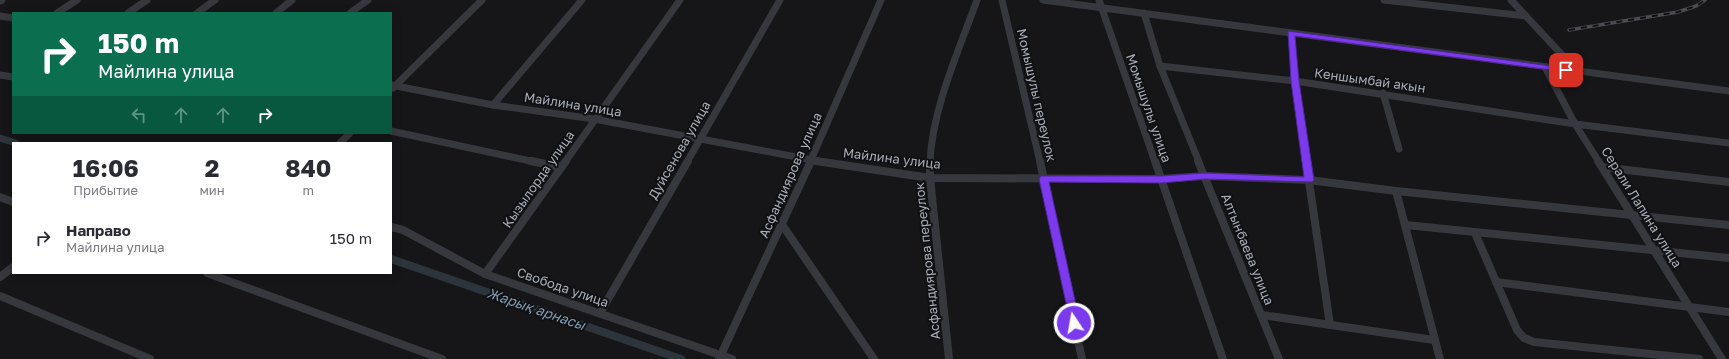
<!DOCTYPE html>
<html lang="ru">
<head>
<meta charset="utf-8">
<style>
  :root { --surface:#fff; --page:#f7f7f7; --text:#2b2b33; --muted:#7c7c81 }
  body { margin:0; font-family:"Golos Text",sans-serif; background:var(--page); color:var(--text); height:100vh; display:flex; flex-direction:column; font-size:15px; white-space:nowrap }
  * { box-sizing:border-box; margin:0 }
  p { font-size:13px; color:var(--muted) }
  .icon { flex:none; width:22px; height:22px; fill:none; stroke:currentColor; stroke-width:2; stroke-linecap:round; stroke-linejoin:round }
  .map { position:relative; flex:1; overflow:hidden }
  .details { position:absolute; left:12px; top:142px; width:380px; height:132px; display:flex; flex-direction:column; background:var(--surface); border-radius:0px; box-shadow:0 2px 10px #0003 }
  .details>* { flex:none }
  .guide { position:absolute; left:12px; top:12px; width:380px; height:122px; border-radius:0px; box-shadow:0 2px 10px #0003; background:#0b6e4f; color:#fff; overflow:hidden }
  .pin { position:absolute; display:grid; place-items:center; width:34px; height:34px; color:#fff; margin:-17px; border-radius:8px; box-shadow:0 2px 6px #0006 }
  .me { position:absolute; width:44px; margin:-22px; rotate:348deg; stroke-linejoin:round; filter:drop-shadow(0 0 3px #0008) }
  .turn { display:flex; align-items:center; gap:14px; height:84px; padding:0 20px; font-size:18px }
  .turn .icon { width:52px; height:52px; stroke-width:2.5 }
  .turn b { display:block; font-size:28px; line-height:34px }
  .lanes { display:flex; align-items:center; height:38px; padding:0 20px; background:#0003; justify-content:center; gap:20px; direction:ltr }
  .lanes .off { opacity:.35 }
  .eta { display:flex; justify-content:space-evenly; align-items:center; height:68px; text-align:center }
  .eta b { font-size:24px; font-weight:700; line-height:28px }
  ul { padding:0; list-style:none }
  li { display:flex; align-items:center; gap:12px; height:56px; padding:0 20px }
  li div { flex:1 }
  li b { display:block; font-size:15px }
  li em { font-style:normal }
  .map>svg:first-child { display:block }
  .lines { fill:none; stroke-linecap:round; stroke-linejoin:round }
  .canal-far1 { stroke:#2c353c; stroke-width:7 }
  .canal { stroke:#2c353c; stroke-width:8 }
  .minor-far1 { stroke:#37383d; stroke-width:7 }
  .minor { stroke:#37383d; stroke-width:8 }
  .rail-casing { stroke:#4a4c52; stroke-width:3.5 }
  .rail { stroke:#111113; stroke-width:2; stroke-dasharray:6; stroke-linecap:butt }
  .route { fill:#7c3aed; stroke:#51269a }
  .labels { text-anchor:middle; stroke-width:4; stroke-linejoin:round; paint-order:stroke }
  .street-label { font-size:13px; fill:#a8adb8; stroke:#111113 }
  .water-label { font-size:14px; font-style:italic; fill:#7f9bb3; stroke:#111113 }
</style>
</head>
<body>
<div class="map">
<svg width="1729" height="359" viewBox="0 0 1729 359">
  <rect width="100%" height="100%" fill="#161618"/>
  <g class="lines">
    <polyline class="canal-far1" points="0,138 16,143"/>
    <polyline class="canal" points="391,259 681,359"/>
    <g class="minor-far1">
      <polyline points="1002,0 1040,162"/>
      <polyline points="1043,0 1729,91"/>
      <polyline points="1099,0 1155,162"/>
      <polyline points="1384,0 1526,16"/>
      <polyline points="1511,0 1577,71"/>
      <polyline points="0,1 2,0"/>
      <polyline points="57,13 77,0"/>
      <polyline points="128,13 147,0"/>
      <polyline points="197,13 215,0"/>
      <polyline points="276,13 292,0"/>
      <polyline points="350,13 368,0"/>
      <polyline points="1144,13 1160,66 1199,162"/>
      <polyline points="0,16 13,18"/>
      <polyline points="1291,33 1295,81 1307,162"/>
      <polyline points="1160,66 1295,81 1575,124 1729,143"/>
      <polyline points="1545,67 1575,124 1599,162"/>
      <polyline points="0,75 13,77"/>
      <polyline points="391,85 493,105 594,119 823,162"/>
      <polyline points="393,88 482,0"/>
      <polyline points="1383,93 1399,149"/>
      <polyline points="493,105 582,0"/>
      <polyline points="391,131 535,162"/>
      <polyline points="340,143 350,133"/>
      <polyline points="565,162 680,0"/>
      <polyline points="687,162 780,0"/>
      <polyline points="810,162 881,0"/>
      <path d="M930 162C932 109 959 50 977 0"/>
    </g>
    <g class="minor">
      <polyline points="531,161 560,167"/>
      <polyline points="816,161 930,178 1161,179 1205,176 1309,180 1396,191 1729,225"/>
      <polyline points="930,161 930,178 949,359"/>
      <polyline points="1040,161 1082,359"/>
      <polyline points="1155,161 1223,359"/>
      <polyline points="1198,161 1279,359"/>
      <polyline points="1306,161 1330,325"/>
      <polyline points="1598,161 1722,359"/>
      <polyline points="1602,167 1729,182"/>
      <polyline points="1396,191 1440,359"/>
      <polyline points="0,197 13,202"/>
      <polyline points="781,223 874,359"/>
      <polyline points="1406,225 1729,258"/>
      <polyline points="391,227 403,230 485,274 732,359"/>
      <polyline points="1475,233 1517,330 1524,338 1534,342 1699,359"/>
      <polyline points="207,273 442,359"/>
      <polyline points="485,274 566,161"/>
      <polyline points="0,277 13,267"/>
      <polyline points="1496,282 1729,312"/>
      <polyline points="0,296 150,359"/>
      <polyline points="600,313 688,161"/>
      <polyline points="1262,315 1434,340"/>
      <polyline points="719,359 811,161"/>
    </g>
    <defs>
      <polyline id="rail" points="1569,30 1678,12 1696,6 1705,0"/>
    </defs>
    <use href="#rail" class="rail-casing"/>
    <use href="#rail" class="rail"/>
  </g>
  <polygon class="route" points="1288,31 1566,68 1570,70 1566,72 1295,36 1299,81 1314,180 1312,182 1205,179 1161,183 1049,182 1080,323 1078,326 1074,327 1071,326 1039,179 1041,176 1161,176 1205,173 1304,177 1291,81"/>
  <g class="labels">
    <g class="street-label">
      <text transform="translate(1370 80) rotate(8)" y="5">Кеншымбай акын</text>
      <text transform="translate(1037 95) rotate(77)" y="5">Момышулы переулок</text>
      <text transform="translate(573 104) rotate(9)" y="5">Майлина улица</text>
      <text transform="translate(1149 108) rotate(71)" y="5">Момышулы улица</text>
      <text transform="translate(679 150) rotate(-60)" y="5">Дуйсенова улица</text>
      <text transform="translate(892 158) rotate(7)" y="5">Майлина улица</text>
      <text transform="translate(790 175) rotate(-66)" y="5">Асфандиярова улица</text>
      <text transform="translate(538 179) rotate(-55)" y="5">Кызылорда улица</text>
      <text transform="translate(1642 207) rotate(58)" y="5">Серали Лапина улица</text>
      <text transform="translate(1248 249) rotate(68)" y="5">Алтынбаева улица</text>
      <text transform="translate(927 261) rotate(-96)" y="5">Асфандиярова переулок</text>
      <text transform="translate(563 287) rotate(19)" y="5">Свобода улица</text>
    </g>
    <g class="water-label">
      <text transform="translate(536 309) rotate(19)" y="5">Жарық арнасы</text>
    </g>
  </g>
</svg>
<div class="pin" style="left:1566px;top:70px;background:#d93025"><svg class="icon" aria-label="arrive" viewBox="0 0 24 24"><path d="M6 21V4h12l-3 4 3 4H6"/></svg></div>
<svg class="me" style="left:1074px;top:323px" viewBox="-20 -20 40 40"><circle r="17" fill="#7c3aed" stroke="#fff" stroke-width="3"/><path d="M0-11L8 9 0 5-8 9z" fill="#fff"/></svg>
<div class="guide">
<div class="turn"><svg class="icon" aria-label="right" viewBox="0 0 24 24"><path d="M7 20v-9h11M14 6l5 5-5 5"/></svg><div><b>150 m</b>Майлина улица</div></div>
<div class="lanes"><svg class="icon off" aria-label="left" viewBox="0 0 24 24"><path d="M17 20v-9H6M10 6l-5 5 5 5"/></svg><svg class="icon off" aria-label="ahead" viewBox="0 0 24 24"><path d="M12 20V5M6 11l6-6 6 6"/></svg><svg class="icon off" aria-label="ahead" viewBox="0 0 24 24"><path d="M12 20V5M6 11l6-6 6 6"/></svg><svg class="icon" aria-label="right" viewBox="0 0 24 24"><path d="M7 20v-9h11M14 6l5 5-5 5"/></svg></div>
</div>
<section class="details">
<div class="eta">
<div><b>16:06</b><p>Прибытие</p></div>
<div><b>2</b><p>мин</p></div>
<div><b>840</b><p>m</p></div>
</div>
<ul>
<li><svg class="icon" aria-label="right" viewBox="0 0 24 24"><path d="M7 20v-9h11M14 6l5 5-5 5"/></svg><div><b>Направо</b><p>Майлина улица</p></div><em>150 m</em></li>
</ul>
</section>
</div>
</body>
</html>
